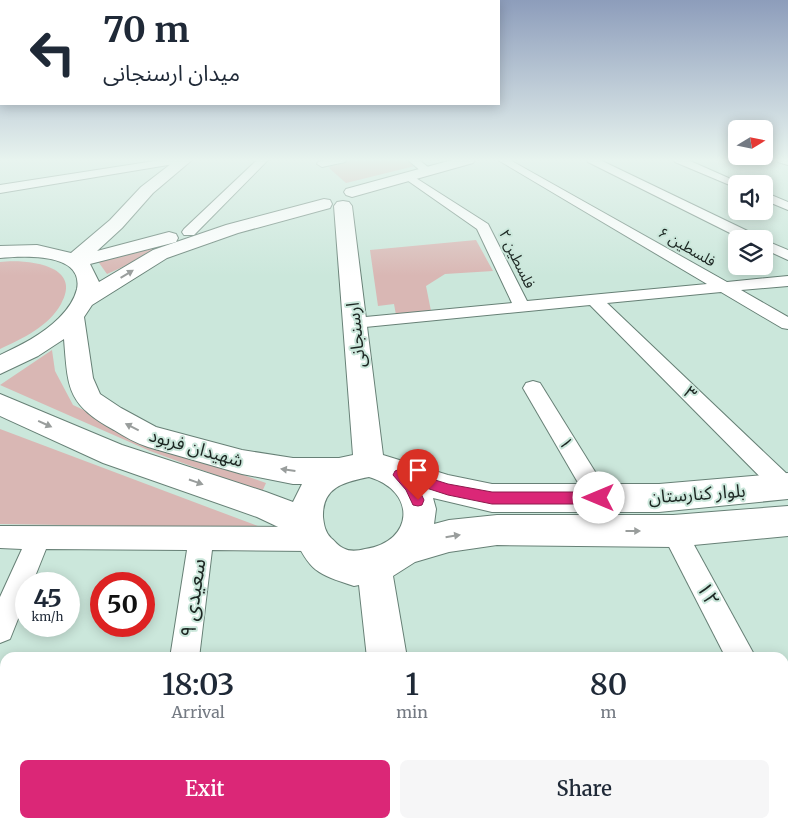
<!DOCTYPE html>
<html lang="en">
<head>
<meta charset="utf-8">
<style>
  :root { --surface:#fff; --page:#f6f6f7; --text:#1f2937; --muted:#747a83; --accent:#db2777 }
  body { margin:0; font-family:Merriweather,"Noto Sans Arabic",serif; background:var(--page); color:var(--text); height:100vh; display:flex; flex-direction:column; font-size:19px; white-space:nowrap }
  * { box-sizing:border-box; margin:0 }
  p { font-size:16px; color:var(--muted) }
  .icon { flex:none; width:28px; height:28px; fill:none; stroke:currentColor; stroke-width:2; stroke-linecap:round; stroke-linejoin:round }
  .map { position:relative; flex:1; overflow:hidden }
  .side { position:absolute; left:0px; top:652px; width:789px; height:176px; display:flex; flex-direction:column; background:var(--surface); border-radius:15px 15px 0 0; box-shadow:0 2px 12px #0003 }
  .side>* { flex:none }
  .guide { position:absolute; left:0px; top:0px; width:500px; height:105px; box-shadow:0 2px 12px #0003; background:#fff; color:var(--text); overflow:hidden }
  .needle { width:32px; rotate:80deg }
  .tools { position:absolute; left:728px; top:120px; display:grid; gap:10px }
  .tools a { display:grid; place-items:center; width:45px; height:45px; border-radius:8px; background:var(--surface); box-shadow:0 2px 12px #0003; font-size:25px }
  .speed { position:absolute; left:15px; top:572px; display:flex; gap:10px; font-size:25px; font-weight:700; text-align:center }
  .speed>* { display:grid; place-content:center; width:65px; height:65px; border-radius:50%; background:var(--surface); box-shadow:0 2px 12px #0003; line-height:1 }
  .speed small { font-size:12px; font-weight:400 }
  .speed .limit { border:8px solid #d22; background:#fff; color:#111 }
  .pin { position:absolute; display:grid; place-items:center; width:42px; height:42px; color:#fff; margin:-51px -21px; border-radius:50% 50% 50% 0; rotate:-45deg; box-shadow:0 0 5px #0007 }
  .pin .icon { rotate:45deg }
  .me { position:absolute; width:55px; margin:-28px; rotate:270deg; stroke-linejoin:round; filter:drop-shadow(0 0 4px #0008) }
  .turn { display:flex; align-items:center; gap:18px; height:105px; padding:0 20px; font-size:22px }
  .turn .icon { width:65px; height:65px; stroke-width:2.5 }
  .turn b { display:block; font-size:35px; line-height:42px }
  .eta { display:flex; justify-content:space-evenly; align-items:center; height:85px; text-align:center }
  .eta b { font-size:30px; font-weight:600; line-height:35px }
  .action { display:flex; gap:10px; margin-top:auto; padding:10px 20px }
  .action a { flex:1; height:58px; border-radius:8px; background:var(--accent); color:#fff; font-size:20px; font-weight:600; line-height:58px; text-align:center }
  .action a+a { background:var(--page); color:var(--text) }
  .map>svg:first-child { display:block }
  .green { fill:#d9b7b4 }
  .lines { fill:none; stroke-linecap:round; stroke-linejoin:round }
  .street-casing { stroke:#678076; stroke-width:2 }
  .secondary-casing { stroke:#678076; stroke-width:2 }
  .street { fill:#fff; fill-rule:evenodd }
  .secondary { fill:#fff; fill-rule:evenodd }
  .oneway { fill:#999d9c }
  .route { fill:#db2777; stroke:#8e194d }
  .labels { text-anchor:middle; stroke-width:4; stroke-linejoin:round; paint-order:stroke }
  .far-street-label { font-size:15px; fill:#1c2622; stroke:#cbe7db }
  .street-label { font-size:18px; fill:#1c2622; stroke:#cbe7db }
  .near-street-label { font-size:21px; fill:#1c2622; stroke:#cbe7db }
</style>
</head>
<body>
<div class="map">
<svg width="788" height="828" viewBox="0 0 788 828">
  <rect width="100%" height="100%" fill="#cbe7db"/>
  <g class="green">
    <polygon points="351,160 407,160 415,166 346,183 329,168 331,164"/>
    <polygon points="183,240 107,274 97,260"/>
    <polygon points="476,240 493,271 445,274 426,286 431,311 396,315 394,304 378,306 370,250"/>
    <path d="M0 262C25 259 84 264 61 304 49 326 22 339 0 349Z"/>
    <polygon points="52,350 55,371 73,405 157,444 266,483 262,492 150,451 0,385"/>
    <polygon points="0,429 263,528 0,524"/>
  </g>
  <g class="lines">
    <defs>
      <g id="street">
        <polygon points="161,160 185,160 180,163 0,193 0,185"/>
        <polygon points="257,160 268,160 194,235 184,235 182,232 184,229"/>
        <polygon points="326,160 346,160 345,162 322,167 317,164 318,162"/>
        <polygon points="408,160 419,160 433,171 431,173 423,173"/>
        <polygon points="498,160 510,160 727,282 788,276 788,286 741,290 788,317 788,329 782,328 721,292 607,303 788,475 788,496 785,497 777,494 590,305 355,328 349,327 347,323 349,319 355,318 512,303 477,229 404,178 402,176 404,174 408,173 488,224 527,301 707,284"/>
        <polygon points="587,160 600,160 758,236 760,239 742,239 588,162"/>
        <polygon points="674,160 688,160 742,184 736,184 736,187 732,186 675,162"/>
        <polygon points="777,160 788,160 788,165 778,162"/>
        <polygon points="764,192 788,202 788,210 764,200"/>
        <polygon points="764,240 788,250 788,260 764,249"/>
        <polygon points="533,381 540,383 607,491 611,498 607,505 599,508 591,505 523,388 526,383"/>
        <polygon points="673,520 682,523 756,658 726,658 661,531 664,523"/>
        <polygon points="0,526 310,527 319,531 322,539 319,547 310,551 212,550 199,658 170,658 187,550 46,549 32,584 26,584 26,599 10,639 0,643 0,597 22,549 0,548"/>
        <polygon points="784,718 788,720 788,757 784,755"/>
        <polygon points="144,824 178,824 178,828 142,828"/>
      </g>
      <g id="secondary">
        <path d="M176 160H192L153 193 122 228 97 251 169 232 176 234 178 238 176 242 90 264 99 282 153 250 226 225 324 199 330 200 332 204 330 208 238 233 167 258 92 305 84 317 93 378 100 394 121 408 156 427 242 450 293 458H339L353 455 334 206 337 202 343 201 349 202 352 206 383 455 448 475 492 484H659L788 473V499L659 512H492L433 498 436 509 434 524 449 520 497 515H673L788 506V536L673 547 497 545 449 552 415 562 393 576 407 658H367L359 585 354 586C317 574 309 571 293 534L257 517 103 463 0 416V394L122 445 266 492 293 502 302 484H293L242 474 148 447C136 443 125 437 114 430 67 404 68 389 64 339L38 356 0 374V355C21 345 42 335 59 318 67 310 74 301 77 289 84 252 23 256 0 258V246L37 245 71 253 110 220 141 187ZM369 477C417 491 414 542 365 549 357 551 350 552 343 548 338 546 335 541 331 538 325 532 324 525 323 517 322 487 344 482 369 477Z"/>
        <polygon points="452,160 475,160 473,163 352,197 346,195 344,192 346,189"/>
        <polygon points="388,824 436,824 437,828 389,828"/>
      </g>
    </defs>
    <use href="#street" class="street-casing"/>
    <use href="#secondary" class="secondary-casing"/>
    <use href="#street" class="street"/>
    <use href="#secondary" class="secondary"/>
  </g>
  <defs><path id="oneway-solid" d="M-6-.8H1V-3.2L6.5 0L1 3.2V.8H-6Z" transform="scale(1.25)"/></defs>
  <g class="oneway">
    <use href="#oneway-solid" transform="translate(127 274) rotate(-31)"/>
    <use href="#oneway-solid" transform="translate(45 424) rotate(24)"/>
    <use href="#oneway-solid" transform="translate(132 427) rotate(-153)"/>
    <use href="#oneway-solid" transform="translate(288 470) rotate(-172)"/>
    <use href="#oneway-solid" transform="translate(196 482) rotate(19)"/>
    <use href="#oneway-solid" transform="translate(633 531)"/>
    <use href="#oneway-solid" transform="translate(453 536) rotate(-9)"/>
  </g>
  <linearGradient id="sky" x2="0" y2="1"><stop stop-color="#8d9dbb"/><stop offset="0.58" stop-color="#e8f4ef"/><stop offset="1" stop-color="#e8f4ef" stop-opacity="0"/></linearGradient>
  <rect width="788" height="276" fill="url(#sky)"/>
  <polygon class="route" points="400,469 448,484 492,492 599,492 604,494 606,498 604,502 599,504 492,504 448,495 417,485 424,500 422,505 418,506 413,505 406,490 393,475 395,471"/>
  <g class="labels">
    <g class="far-street-label">
      <text transform="translate(687 247) rotate(30)" y="5">فلسطین ۶</text>
      <text transform="translate(517 259) rotate(64)" y="5">فلسطین ۲</text>
    </g>
    <g class="street-label">
      <text transform="translate(356 335) rotate(-96)" y="6">ارسنجانی</text>
      <text transform="translate(690 393) rotate(44)" y="6">۳</text>
      <text transform="translate(566 443) rotate(59)" y="6">۱</text>
      <text transform="translate(196 448) rotate(16)" y="6">شهيدان فربود</text>
      <text transform="translate(697 494) rotate(-4)" y="6">بلوار کنارستان</text>
    </g>
    <g class="near-street-label">
      <text transform="translate(708 594) rotate(61)" y="7">۱۲</text>
      <text transform="translate(193 598) rotate(-82)" y="7">سعیدی ۹</text>
    </g>
  </g>
</svg>
<div class="tools">
<a><svg class="needle" viewBox="-14 -14 28 28"><path d="M0-13l5 13h-10z" fill="#e53935"/><path d="M0 13l5-13h-10z" fill="#747a83"/></svg></a>
<a><svg class="icon" aria-label="sound" viewBox="0 0 24 24"><path d="M4 9h4l5-4v14l-5-4H4zM17 9q2 3 0 6"/></svg></a>
<a><svg class="icon" aria-label="layers" viewBox="0 0 24 24"><path d="M12 4l9 5-9 5-9-5zM3 14l9 5 9-5"/></svg></a>
</div>
<div class="speed"><div>45<small>km/h</small></div><div class="limit">50</div></div>
<div class="pin" style="left:418px;top:500px;background:#d93025"><svg class="icon" aria-label="arrive" viewBox="0 0 24 24"><path d="M6 21V4h12l-3 4 3 4H6"/></svg></div>
<svg class="me" style="left:599px;top:498px" viewBox="-20 -20 40 40"><circle r="19" fill="#fff"/><path d="M0-13L10 11 0 6-10 11z" fill="#db2777"/></svg>
<div class="guide">
<div class="turn"><svg class="icon" aria-label="left" viewBox="0 0 24 24"><path d="M17 20v-9H6M10 6l-5 5 5 5"/></svg><div><b>70 m</b>میدان ارسنجانی</div></div>
</div>
<section class="side">
<div class="eta">
<div><b>18:03</b><p>Arrival</p></div>
<div><b>1</b><p>min</p></div>
<div><b>80</b><p>m</p></div>
</div>
<div class="action"><a>Exit</a><a>Share</a></div>
</section>
</div>
</body>
</html>
